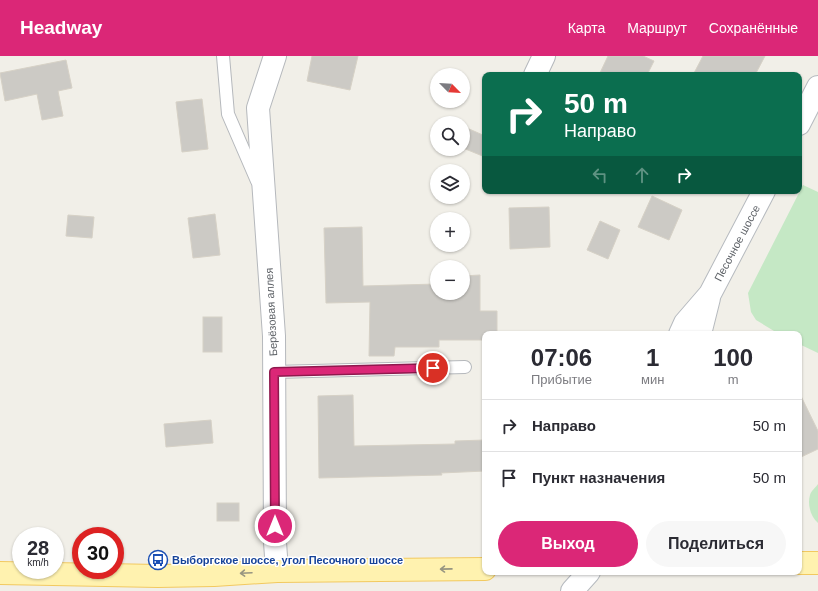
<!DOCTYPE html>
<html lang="ru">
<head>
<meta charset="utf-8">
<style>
  :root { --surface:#fff; --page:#f7f7f7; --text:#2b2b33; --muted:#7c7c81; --line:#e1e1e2; --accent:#db2777 }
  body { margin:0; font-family:Arial,sans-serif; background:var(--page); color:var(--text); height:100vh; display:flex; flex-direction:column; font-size:15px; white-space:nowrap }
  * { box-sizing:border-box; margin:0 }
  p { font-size:13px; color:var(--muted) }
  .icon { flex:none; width:22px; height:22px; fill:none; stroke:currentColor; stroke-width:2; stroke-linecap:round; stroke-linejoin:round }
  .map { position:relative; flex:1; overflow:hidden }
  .panel { position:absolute; left:482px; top:275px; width:320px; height:244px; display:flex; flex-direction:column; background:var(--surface); border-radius:8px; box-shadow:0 1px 3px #0004 }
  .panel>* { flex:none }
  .banner { position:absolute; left:482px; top:16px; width:320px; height:122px; border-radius:8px; box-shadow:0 1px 3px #0004; background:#0b6e4f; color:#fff; overflow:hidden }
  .needle { width:26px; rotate:114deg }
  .controls { position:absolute; left:430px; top:12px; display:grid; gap:8px }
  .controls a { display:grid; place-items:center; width:40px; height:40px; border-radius:50%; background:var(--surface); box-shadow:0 1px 3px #0004; font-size:20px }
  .speed { position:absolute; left:12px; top:471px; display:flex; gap:8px; font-size:20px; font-weight:700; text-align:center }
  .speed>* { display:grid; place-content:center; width:52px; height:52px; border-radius:50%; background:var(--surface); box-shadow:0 1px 3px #0004; line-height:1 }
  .speed small { font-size:10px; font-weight:400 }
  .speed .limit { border:6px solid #d22; background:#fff; color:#111 }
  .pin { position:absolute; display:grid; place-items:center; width:34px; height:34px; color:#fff; margin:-17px; border:2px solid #fff; border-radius:50%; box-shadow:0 1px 4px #0007 }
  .me { position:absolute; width:44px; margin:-22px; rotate:0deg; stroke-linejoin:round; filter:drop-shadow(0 0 3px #0008) }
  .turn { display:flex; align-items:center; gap:14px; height:84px; padding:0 16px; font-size:18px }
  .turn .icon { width:52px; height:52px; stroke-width:2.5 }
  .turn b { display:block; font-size:28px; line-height:34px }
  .lanes { display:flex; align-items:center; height:38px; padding:0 16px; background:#0003; justify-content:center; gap:20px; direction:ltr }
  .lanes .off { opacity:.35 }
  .eta { display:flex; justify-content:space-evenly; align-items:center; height:68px; text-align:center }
  .eta b { font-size:24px; font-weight:800; line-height:28px }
  .primary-button { display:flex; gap:8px; margin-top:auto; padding:8px 16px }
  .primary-button a { flex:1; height:46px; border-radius:24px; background:var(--accent); color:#fff; font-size:16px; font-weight:800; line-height:46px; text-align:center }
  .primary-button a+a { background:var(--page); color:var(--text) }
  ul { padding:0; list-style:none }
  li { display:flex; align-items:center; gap:12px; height:52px; padding:0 16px; border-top:1px solid var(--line) }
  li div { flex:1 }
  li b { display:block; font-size:15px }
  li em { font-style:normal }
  header { display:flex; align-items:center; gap:24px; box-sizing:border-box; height:56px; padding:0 20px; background:var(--accent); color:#fff }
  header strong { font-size:19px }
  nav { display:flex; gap:22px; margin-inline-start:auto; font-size:14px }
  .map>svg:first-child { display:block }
  .green { fill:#c5e8c5 }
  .building { fill:#cccac5; stroke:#d6d1c6 }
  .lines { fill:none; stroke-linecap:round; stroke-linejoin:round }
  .service-casing { stroke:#b5b8bc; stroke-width:14 }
  .minor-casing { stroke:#b5b8bc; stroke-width:24 }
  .secondary-casing { stroke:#b6babf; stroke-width:24 }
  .primary-casing { stroke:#f2c960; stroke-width:24 }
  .service { stroke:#fff; stroke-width:12 }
  .minor { stroke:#fff; stroke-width:22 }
  .secondary { stroke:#fff; stroke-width:22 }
  .primary { stroke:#fff2af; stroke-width:22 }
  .oneway { stroke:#979581 }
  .route-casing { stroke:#8e194d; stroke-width:10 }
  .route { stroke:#db2777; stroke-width:7 }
  .labels { text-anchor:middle; stroke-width:3; stroke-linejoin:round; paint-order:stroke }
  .street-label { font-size:11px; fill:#5f6368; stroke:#fff }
  .transit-label { font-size:11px; font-weight:bold; fill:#164399; stroke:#fff; text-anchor:start }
</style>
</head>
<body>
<header>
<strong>Headway</strong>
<nav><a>Карта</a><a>Маршрут</a><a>Сохранённые</a></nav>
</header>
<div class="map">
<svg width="818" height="535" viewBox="0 0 818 535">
  <rect width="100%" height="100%" fill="#f1efe8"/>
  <g class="green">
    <polygon points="803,129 818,136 818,297 799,288 799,278 779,278 756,264 751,256 748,237"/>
    <path d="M818 428V467C811 461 807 449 810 439 811 435 816 431 818 428Z"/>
  </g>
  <g class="building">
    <polygon points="312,0 358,0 350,34 307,25"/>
    <polygon points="608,0 643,0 654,5 647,19 599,19"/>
    <polygon points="703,0 765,0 755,19 693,19"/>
    <polygon points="66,4 72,32 58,35 63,60 42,64 37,38 5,45 0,17"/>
    <polygon points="202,43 208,93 182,96 176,46"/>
    <polygon points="467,72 485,80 485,101 463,92 463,83"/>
    <polygon points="652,140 682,154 669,184 638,171"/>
    <polygon points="549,151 550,191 510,193 509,152"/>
    <polygon points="215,158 220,199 193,202 188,162"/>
    <polygon points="68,159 94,161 92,182 66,180"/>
    <polygon points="600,165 620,174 608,203 587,194"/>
    <polygon points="362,171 363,230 437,228 437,237 463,237 463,220 480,219 480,255 497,255 497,278 485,278 485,284 439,284 439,291 395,291 394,300 369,300 370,246 326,247 324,172"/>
    <rect x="203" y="261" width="19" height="35"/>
    <polygon points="799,336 818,375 818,393 799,402"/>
    <polygon points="353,339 354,390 455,388 455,385 485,384 485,415 441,417 442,419 319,422 318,340"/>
    <polygon points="211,364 213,387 166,391 164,368"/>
    <rect x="217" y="447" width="22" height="18"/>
  </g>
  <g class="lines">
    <defs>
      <g id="service">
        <polyline points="223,0 228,58 257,125"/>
        <polyline points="274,316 465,311"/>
      </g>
      <g id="minor">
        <polyline points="275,0 258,52 274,280 275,486 277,515"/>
        <polyline points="535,19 544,0"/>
      </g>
      <g id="secondary">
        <polyline points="799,68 818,31"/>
        <polyline points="680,278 685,267 710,238 764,135"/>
        <polyline points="700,278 709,242"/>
        <polyline points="572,535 589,516"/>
      </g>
      <g id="primary">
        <polyline points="799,507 818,507"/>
        <polyline points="0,517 158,520 214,519 277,515 485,513"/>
      </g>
    </defs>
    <use href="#service" class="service-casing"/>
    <use href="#minor" class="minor-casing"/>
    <use href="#secondary" class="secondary-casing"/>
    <use href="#primary" class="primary-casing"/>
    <use href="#service" class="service"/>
    <use href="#minor" class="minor"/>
    <use href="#secondary" class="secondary"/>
    <use href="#primary" class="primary"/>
  </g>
  <defs><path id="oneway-shaft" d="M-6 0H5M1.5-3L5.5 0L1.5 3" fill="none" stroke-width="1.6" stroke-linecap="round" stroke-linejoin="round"/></defs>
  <g class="oneway">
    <use href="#oneway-shaft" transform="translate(446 513) rotate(179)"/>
    <use href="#oneway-shaft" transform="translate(246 517) rotate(177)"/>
  </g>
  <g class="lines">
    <defs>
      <polyline id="route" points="275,470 274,316 433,312"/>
    </defs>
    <use href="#route" class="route-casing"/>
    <use href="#route" class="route"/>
  </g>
  <defs>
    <symbol id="bus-ring" viewBox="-11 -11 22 22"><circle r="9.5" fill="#fff" stroke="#1a4fb4" stroke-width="1.5"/><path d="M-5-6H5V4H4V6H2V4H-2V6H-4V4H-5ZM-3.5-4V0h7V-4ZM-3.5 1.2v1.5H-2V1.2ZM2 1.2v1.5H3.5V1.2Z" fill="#1a4fb4"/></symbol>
  </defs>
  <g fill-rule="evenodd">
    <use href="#bus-ring" x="147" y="493" width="22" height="22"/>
  </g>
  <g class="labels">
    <g class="street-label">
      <text transform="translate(737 187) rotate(-62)" y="4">Песочное шоссе</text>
      <text transform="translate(271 256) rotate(-93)" y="4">Берёзовая аллея</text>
    </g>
    <g class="transit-label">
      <text x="172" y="508">Выборгское шоссе, угол Песочного шоссе</text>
    </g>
  </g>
</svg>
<div class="controls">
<a><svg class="needle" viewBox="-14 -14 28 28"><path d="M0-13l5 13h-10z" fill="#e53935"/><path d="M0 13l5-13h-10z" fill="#7c7c81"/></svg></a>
<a><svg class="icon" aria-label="search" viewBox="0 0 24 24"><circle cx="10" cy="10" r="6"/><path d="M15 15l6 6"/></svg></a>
<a><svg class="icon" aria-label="layers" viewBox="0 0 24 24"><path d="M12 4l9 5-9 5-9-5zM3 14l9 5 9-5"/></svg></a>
<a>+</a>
<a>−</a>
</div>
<div class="speed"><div>28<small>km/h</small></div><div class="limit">30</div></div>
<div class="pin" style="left:433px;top:312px;background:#d93025"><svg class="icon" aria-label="arrive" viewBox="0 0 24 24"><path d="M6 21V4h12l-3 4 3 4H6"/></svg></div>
<svg class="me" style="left:275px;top:470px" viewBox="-20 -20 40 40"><circle r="17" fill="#db2777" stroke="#fff" stroke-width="3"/><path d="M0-11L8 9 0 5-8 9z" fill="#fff"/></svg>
<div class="banner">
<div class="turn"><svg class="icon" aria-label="right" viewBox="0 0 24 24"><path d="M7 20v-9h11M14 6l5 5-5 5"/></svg><div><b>50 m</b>Направо</div></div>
<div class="lanes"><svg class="icon off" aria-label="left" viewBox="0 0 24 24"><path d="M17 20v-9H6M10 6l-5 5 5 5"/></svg><svg class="icon off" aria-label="ahead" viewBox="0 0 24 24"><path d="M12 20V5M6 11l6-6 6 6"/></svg><svg class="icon" aria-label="right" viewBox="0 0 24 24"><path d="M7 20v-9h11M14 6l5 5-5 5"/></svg></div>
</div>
<section class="panel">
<div class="eta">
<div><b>07:06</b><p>Прибытие</p></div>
<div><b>1</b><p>мин</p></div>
<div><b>100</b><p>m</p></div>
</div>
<ul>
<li><svg class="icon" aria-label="right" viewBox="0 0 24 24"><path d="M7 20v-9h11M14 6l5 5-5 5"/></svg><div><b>Направо</b></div><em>50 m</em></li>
<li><svg class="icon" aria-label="arrive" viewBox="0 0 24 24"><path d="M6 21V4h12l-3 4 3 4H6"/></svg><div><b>Пункт назначения</b></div><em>50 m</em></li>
</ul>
<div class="primary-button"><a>Выход</a><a>Поделиться</a></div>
</section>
</div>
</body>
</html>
